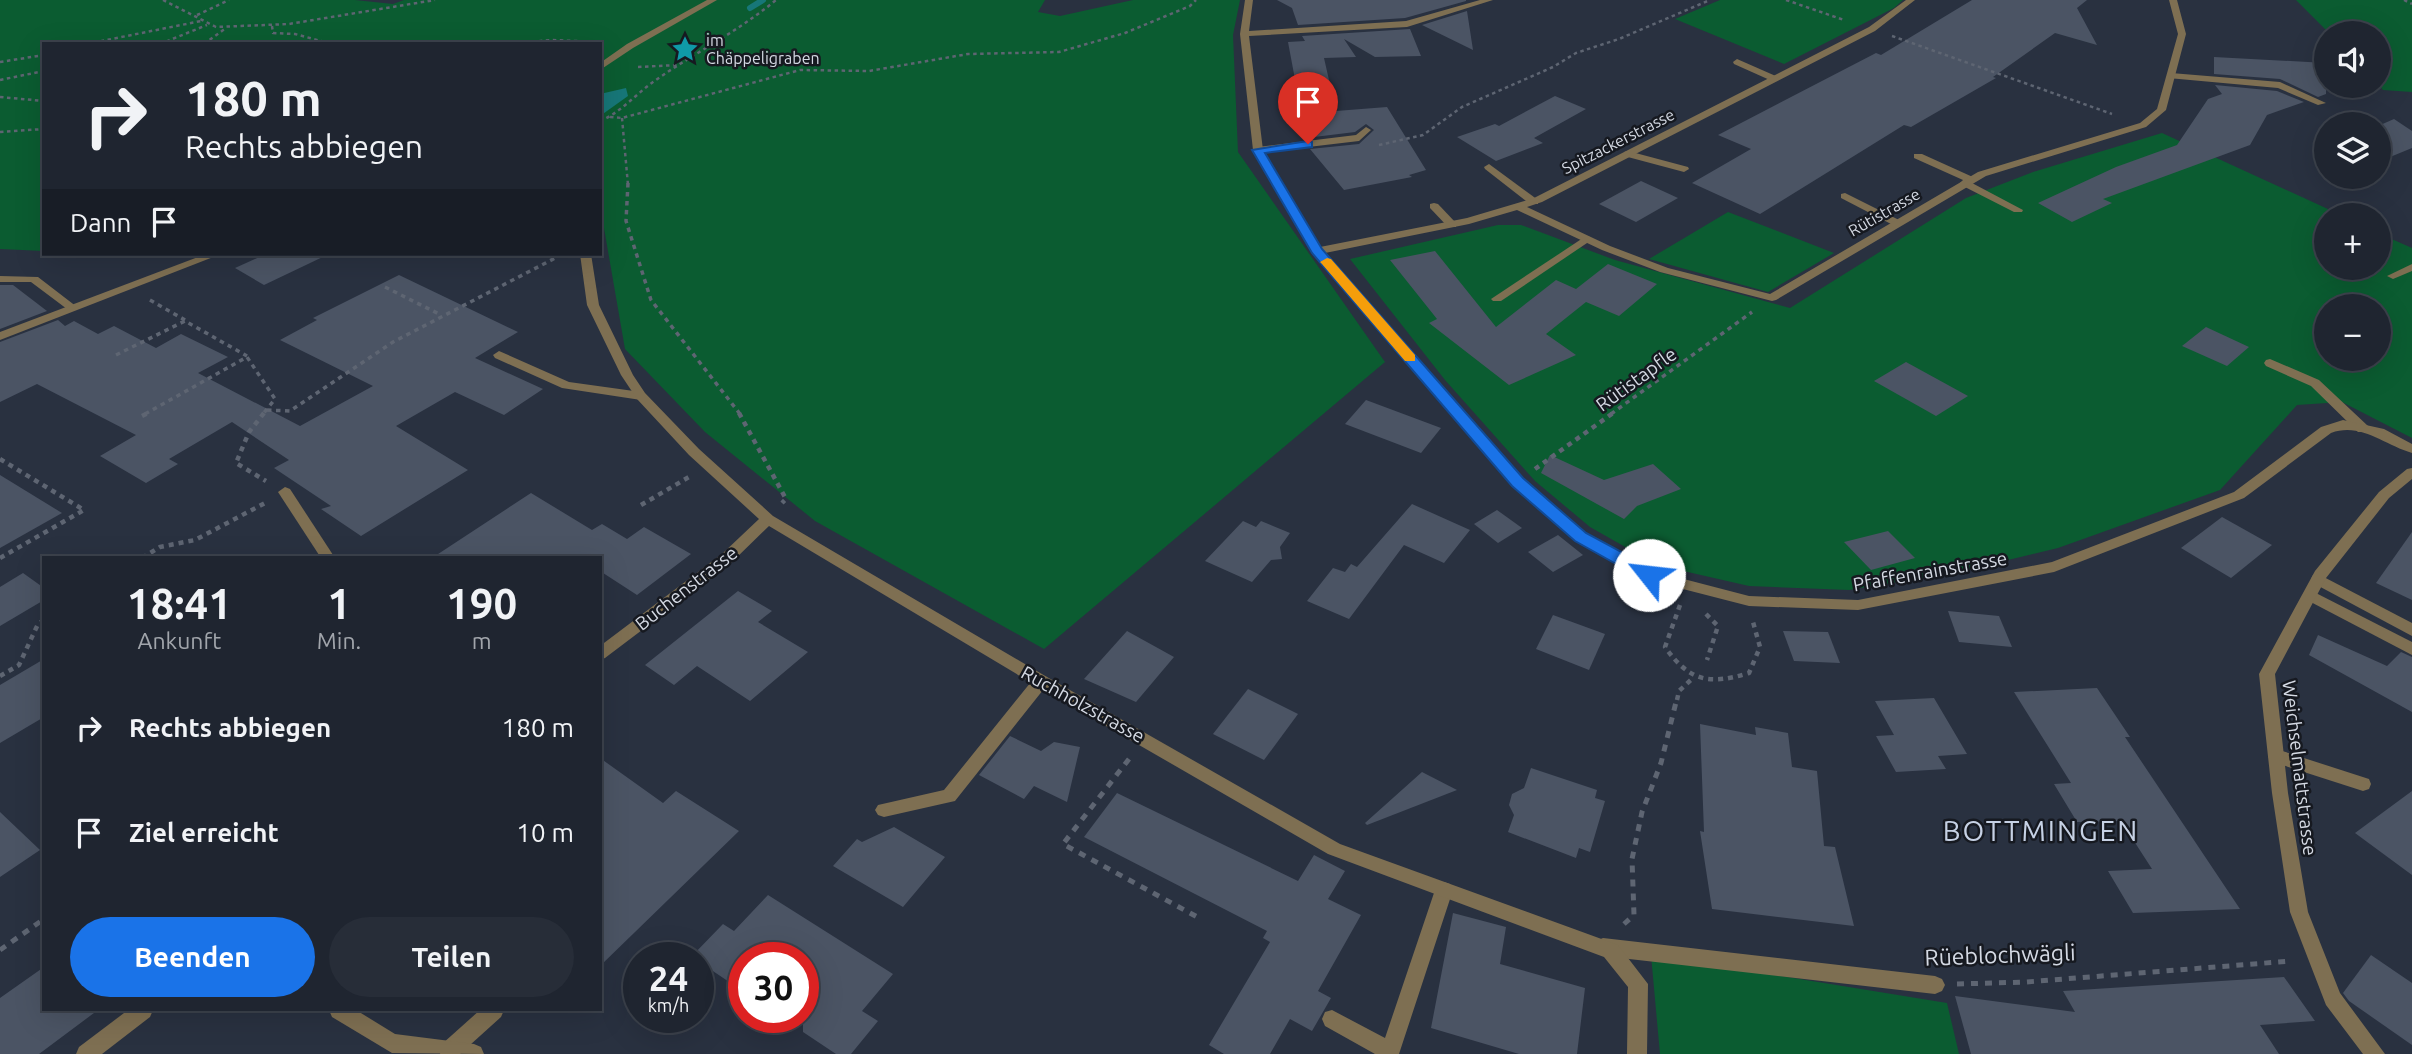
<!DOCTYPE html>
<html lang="de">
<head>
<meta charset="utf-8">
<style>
  :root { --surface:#1f2530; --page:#272d38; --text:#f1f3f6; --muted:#a1a5ab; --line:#3c424c; --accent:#1a73e8 }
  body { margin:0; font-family:Ubuntu,sans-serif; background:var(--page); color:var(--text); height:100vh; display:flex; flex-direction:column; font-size:26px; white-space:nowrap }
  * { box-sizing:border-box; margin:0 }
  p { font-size:23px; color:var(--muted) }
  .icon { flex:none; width:38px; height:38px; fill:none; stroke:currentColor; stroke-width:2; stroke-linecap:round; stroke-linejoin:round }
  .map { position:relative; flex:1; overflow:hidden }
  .sheet { position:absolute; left:42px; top:556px; width:560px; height:455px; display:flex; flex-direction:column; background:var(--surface); border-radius:0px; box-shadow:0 7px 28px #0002,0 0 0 2px var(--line) }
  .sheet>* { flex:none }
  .top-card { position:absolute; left:42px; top:42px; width:560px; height:214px; border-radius:0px; box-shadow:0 7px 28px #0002,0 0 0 2px var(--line); background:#1f2530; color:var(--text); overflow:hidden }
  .buttons { position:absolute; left:2314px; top:21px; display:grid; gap:14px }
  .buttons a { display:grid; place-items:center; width:77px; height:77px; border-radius:50%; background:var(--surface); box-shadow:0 7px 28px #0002,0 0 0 2px var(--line); font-size:35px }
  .speed { position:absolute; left:623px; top:942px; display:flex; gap:14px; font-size:35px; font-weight:700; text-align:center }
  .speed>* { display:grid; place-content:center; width:91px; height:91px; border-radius:50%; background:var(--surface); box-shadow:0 7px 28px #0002,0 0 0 2px var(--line); line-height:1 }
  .speed small { font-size:18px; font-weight:400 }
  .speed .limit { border:10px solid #d22; background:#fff; color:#111 }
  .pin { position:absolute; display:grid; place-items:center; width:60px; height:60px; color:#fff; margin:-72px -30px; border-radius:50% 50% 50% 0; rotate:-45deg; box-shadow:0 0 7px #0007 }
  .pin .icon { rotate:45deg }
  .me { position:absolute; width:77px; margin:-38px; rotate:299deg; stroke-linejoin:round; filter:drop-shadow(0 0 5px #0008) }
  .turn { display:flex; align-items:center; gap:24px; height:147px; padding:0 28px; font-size:32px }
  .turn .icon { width:91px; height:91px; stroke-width:2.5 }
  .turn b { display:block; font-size:49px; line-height:60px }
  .then { display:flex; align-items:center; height:66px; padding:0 28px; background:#0003; gap:14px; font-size:26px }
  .eta { display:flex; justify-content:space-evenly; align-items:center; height:119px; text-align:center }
  .eta b { font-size:42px; font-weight:600; line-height:49px }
  .button { display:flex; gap:14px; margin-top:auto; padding:14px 28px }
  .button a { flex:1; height:80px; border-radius:42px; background:var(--accent); color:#fff; font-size:28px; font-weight:600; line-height:80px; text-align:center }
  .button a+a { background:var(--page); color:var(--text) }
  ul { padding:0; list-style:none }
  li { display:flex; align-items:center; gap:21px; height:105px; padding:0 28px }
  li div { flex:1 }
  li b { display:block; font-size:26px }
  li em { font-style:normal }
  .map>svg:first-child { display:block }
  .green { fill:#0b5c31; fill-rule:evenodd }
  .water { fill:#177778 }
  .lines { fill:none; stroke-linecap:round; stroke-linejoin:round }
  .stream { stroke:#177778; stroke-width:6 }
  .building { fill:#4b5464 }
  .path-far3 { stroke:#5e6572; stroke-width:2.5; stroke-dasharray:3.5 3.5; stroke-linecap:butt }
  .path-far2 { stroke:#5e6572; stroke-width:3.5; stroke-dasharray:4.5 4.5; stroke-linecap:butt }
  .path-far1 { stroke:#5e6572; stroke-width:4.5; stroke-dasharray:5 5; stroke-linecap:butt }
  .path { stroke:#5e6572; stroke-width:5; stroke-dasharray:7 7; stroke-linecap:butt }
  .service { fill:#7e6f52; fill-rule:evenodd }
  .minor { fill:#7e6f52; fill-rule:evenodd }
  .route { fill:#1a73e8; stroke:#114b97; stroke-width:2 }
  .slow { fill:#f59e0b }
  .labels { text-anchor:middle; stroke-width:5; stroke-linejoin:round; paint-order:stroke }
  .far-poi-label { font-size:16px; fill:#d4d9e3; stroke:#161920; text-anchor:start }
  .far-street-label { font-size:16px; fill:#d4d9e3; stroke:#161920 }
  .street-label { font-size:19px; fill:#d4d9e3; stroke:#161920 }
  .near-street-label { font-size:23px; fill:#d4d9e3; stroke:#161920 }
  .near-quarter-label { font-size:28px; letter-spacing:2px; fill:#c6d1e4; stroke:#161920 }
</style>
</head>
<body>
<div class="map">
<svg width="2412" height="1054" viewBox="0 0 2412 1054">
  <rect width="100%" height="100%" fill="#293140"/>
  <g class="green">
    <polygon points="0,0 355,0 393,4 404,0 1045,0 1038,12 1060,16 1133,0 1240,0 1233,35 1238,152 1385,362 1044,649 815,521 705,432 625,349 600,205 600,44 44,44 44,251 0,249"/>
    <polygon points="1720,0 1903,0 1894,8 1784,64 1675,19"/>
    <polygon points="2296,0 2412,0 2412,92 2383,90 2378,84 2378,33 2329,33"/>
    <path d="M2162 133 2341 215H2326V268H2378V233L2412 248V438L2342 402 2297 405 2220 490 2058 548 1958 572 1849 590 1749 586 1657 565 1590 527 1535 481 1445 380 1350 259 1498 225H1521L1615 260 1790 308 1966 198 2033 172ZM2326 306H2378V359H2326Z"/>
    <polygon points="1728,212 1834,253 1768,292 1649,259"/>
    <polygon points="1651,955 1947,1003 1959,1054 1660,1054"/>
  </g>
  <polygon class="water" points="626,88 628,96 600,116 600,94"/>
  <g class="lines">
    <polyline class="stream" points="750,8 763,0"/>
  </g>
  <g class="building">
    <polygon points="1277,0 1466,0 1466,1 1405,18 1298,25 1292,8"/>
    <polygon points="1972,0 2087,0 2077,8 2097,45 2055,33 1993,77 1996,78 1911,127 1904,125 1760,214 1692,183 1751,149 1718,135 1876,53 1881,55"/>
    <polygon points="1467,11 1473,50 1422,25"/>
    <polygon points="1410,29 1421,56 1375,57 1344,39 1356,57 1324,58 1336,111 1387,107 1426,170 1409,175 1412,177 1344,190 1310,149 1359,144 1374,130 1366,124 1355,132 1306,138 1288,42 1305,41 1302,36"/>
    <polygon points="2214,57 2326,63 2326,94 2318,97 2280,79 2214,74"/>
    <polygon points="2215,85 2277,91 2304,102 2267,115 2250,145 2103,199 2112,203 2072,222 2038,203 2116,167 2177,145 2208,99 2222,94"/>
    <polygon points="1555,96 1586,109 1534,138 1543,143 1496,161 1457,137 1495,124 1499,126"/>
    <polygon points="2394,119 2412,131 2412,148 2378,162 2378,126"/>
    <polygon points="1641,181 1678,198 1636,222 1599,204"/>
    <polygon points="1435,251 1496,327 1556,280 1576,289 1608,264 1657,284 1619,316 1586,302 1546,334 1576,355 1509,385 1429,323 1437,319 1390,260"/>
    <polygon points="266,254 329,254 264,285 235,268"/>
    <polygon points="399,275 518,332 475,358 543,389 504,415 455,392 396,426 468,470 361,536 321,509 331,506 274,468 289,460 232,422 169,459 178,464 146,483 100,456 136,435 37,384 0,402 0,342 58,320 65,326 74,321 98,334 114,326 156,348 181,334 228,357 198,373 300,426 373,386 280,340 317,320 313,318"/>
    <polygon points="0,285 13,285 47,311 0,329"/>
    <polygon points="2206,327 2249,347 2227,366 2182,346"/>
    <polygon points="1906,362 1968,396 1936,416 1874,381"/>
    <polygon points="1366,400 1441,428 1421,453 1345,424"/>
    <polygon points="1550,455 1604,480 1653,464 1681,489 1637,506 1624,519 1541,473"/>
    <polygon points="0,475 62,513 0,548"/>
    <polygon points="531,493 592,530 602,524 627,539 644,527 691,554 637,595 600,571 600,558 432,558"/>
    <polygon points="1412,504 1470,530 1444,563 1404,545 1349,619 1307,601 1333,568 1345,572 1351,564 1357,567"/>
    <polygon points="1497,510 1522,528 1498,543 1474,524"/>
    <polygon points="2222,517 2272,545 2231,578 2181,548"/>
    <polygon points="1243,521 1256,527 1261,521 1290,533 1280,547 1282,559 1271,560 1252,582 1205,561"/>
    <polygon points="1888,531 1915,558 1871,570 1844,542"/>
    <polygon points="2412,532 2412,600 2376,583"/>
    <polygon points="1558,535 1583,555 1553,572 1528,552"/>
    <polygon points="23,573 44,588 44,600 0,626 0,587"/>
    <polygon points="738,591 772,611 758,622 808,652 750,701 697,666 674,685 645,665"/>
    <polygon points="1948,611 1999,616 2012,647 1959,642"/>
    <polygon points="1553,615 1605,634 1589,670 1536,649"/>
    <polygon points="1127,631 1174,657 1136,702 1084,679"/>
    <polygon points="1783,631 1828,632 1840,663 1794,661"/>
    <polygon points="2318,635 2387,666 2401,652 2412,657 2412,712 2309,655"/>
    <polygon points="44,659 44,717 0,743 0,685"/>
    <polygon points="2097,688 2130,737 2125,737 2240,909 2133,913 2108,871 2152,869 2121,821 2077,822 2054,784 2071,783 2014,692"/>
    <polygon points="1248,689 1298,714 1264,760 1213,734"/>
    <polygon points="1934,698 1967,754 1938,756 1946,769 1896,772 1876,736 1894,735 1875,701"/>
    <polygon points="1700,724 1756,735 1755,727 1788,733 1792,767 1817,771 1824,846 1835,847 1854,926 1712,909 1700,831 1704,832"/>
    <polygon points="1010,736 1041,751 1054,742 1080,747 1067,802 1034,786 1024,799 979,775"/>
    <polygon points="600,758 663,803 676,791 739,831 600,966"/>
    <polygon points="1531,768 1597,790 1595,798 1605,801 1590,852 1579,848 1576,858 1508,832 1514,815 1509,805 1512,794 1524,788"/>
    <polygon points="1422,772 1457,790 1367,825 1365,823"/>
    <polygon points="2412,791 2412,875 2355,833"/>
    <polygon points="1117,793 1298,881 1314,855 1345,871 1328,899 1361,915 1318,991 1331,998 1312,1031 1290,1019 1270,1054 1224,1054 1209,1045 1270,942 1263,938 1267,931 1084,837"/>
    <polygon points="0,812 40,850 0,877"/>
    <polygon points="894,827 945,857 903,907 833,866 857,839 862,842"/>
    <polygon points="768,895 893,974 862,1011 878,1021 851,1054 836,1054 803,1032 803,957 744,957 744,992 698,961 698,957 691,957 723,924 734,931"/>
    <polygon points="1453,913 1506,927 1500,964 1585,988 1577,1054 1519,1054 1431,1028"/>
    <polygon points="2371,955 2412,983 2412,1045 2349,1001 2343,993"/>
    <polygon points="44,967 44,1010 98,1010 39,1054 0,1054 0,998"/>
    <polygon points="2284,977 2315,1021 2260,1025 2279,1054 1971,1054 1955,996 2075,1012 2063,991"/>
  </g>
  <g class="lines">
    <g class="path-far3">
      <polyline points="163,0 216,27 289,24 435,0"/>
      <polyline points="1786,0 1844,20"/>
      <polyline points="2404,0 2412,4"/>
      <polyline points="197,15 229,0"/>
      <polyline points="272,26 273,33 295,34 332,44"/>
      <polyline points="1892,36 2112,114"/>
      <polyline points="87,44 201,21"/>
      <polyline points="160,44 207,25"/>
      <polyline points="204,44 226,28"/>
      <polyline points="511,44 551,40 601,42"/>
      <polyline points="0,62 44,55"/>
      <polyline points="638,67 678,65"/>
      <polyline points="0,80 44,71"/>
      <polyline points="0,97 44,101"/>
      <polyline points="610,117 622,118 800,70 869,71 968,54 1059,52 1125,33 1190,6 1196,0"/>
      <polyline points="622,118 628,185"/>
      <path d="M600 121C620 113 635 95 653 82 694 53 736 33 776 0"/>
      <polyline points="0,132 44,129"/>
      <polyline points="1379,145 1423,135 1462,107 1553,67 1576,53 1619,39 1710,0"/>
    </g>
    <g class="path-far2">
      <polyline points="628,183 626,221 651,300 740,414"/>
      <polyline points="385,287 441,315"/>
      <polyline points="150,300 185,320"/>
      <polyline points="116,355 185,321 247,356"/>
      <polyline points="267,410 290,411 393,342 563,254"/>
      <polyline points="145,414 247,357 275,399 263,414"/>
      <polyline points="1611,414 1752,312"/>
    </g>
    <g class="path-far1">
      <polyline points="264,413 249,432 236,463 266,481"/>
      <polyline points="739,413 786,499 782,503"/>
      <polyline points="142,416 148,413"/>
      <polyline points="0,459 84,510 0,558"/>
      <polyline points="1535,469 1613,413"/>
      <polyline points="641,505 689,477"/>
      <polyline points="142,558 160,547 195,540 265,503"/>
      <path d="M1680 605 1665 647C1690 682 1709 685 1749 673L1760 647 1753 622"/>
      <polyline points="1706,614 1718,626 1707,660"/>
      <polyline points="0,676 19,665 38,624 44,620"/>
      <polyline points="1677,700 1679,691 1694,677"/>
    </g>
    <g class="path">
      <polyline points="1129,759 1063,844 1201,919"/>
      <polyline points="1624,924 1634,915 1632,859 1642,812 1661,763 1677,698"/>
      <polyline points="0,950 44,919"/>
      <polyline points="1957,984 2026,982 2291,961"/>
    </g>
    <g class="service">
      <polygon points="1737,59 1778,77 1780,79 1772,81 1734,64 1733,62"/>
      <polygon points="2171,73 2280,82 2326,103 2318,105 2278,88 2168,78 2168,74"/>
      <polygon points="1366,127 1371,130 1359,141 1258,153 1253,150 1258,147 1356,135"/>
      <polygon points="1628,151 1688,167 1689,169 1684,172 1624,156 1624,152"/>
      <polygon points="1914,154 1922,154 1975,178 1976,180 1972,183 2023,210 2022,212 2014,212 1961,185 1960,183 1963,180 1914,158"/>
      <polygon points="1489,164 1538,200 1538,204 1530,204 1485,169 1484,167"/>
      <polygon points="1845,193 1901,221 1902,223 1897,226 1893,225 1841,198 1841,194"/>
      <polygon points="1434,203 1438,204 1456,223 1456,227 1448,227 1430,208 1430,204"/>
      <polygon points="1586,236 1590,237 1590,241 1501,301 1493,301 1491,299"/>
      <polygon points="2412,264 2412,271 2393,279 2387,276"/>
      <polygon points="0,276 38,277 77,307 71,310 67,309 31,282 0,282"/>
      <polygon points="499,351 569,382 641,392 647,396 641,400 562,388 495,358 493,355"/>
      <polygon points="2270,359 2319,380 2368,426 2369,429 2368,432 2358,432 2311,386 2266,366 2264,363 2266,360"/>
      <polygon points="2318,574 2412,623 2412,636 2313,583 2311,579 2313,575"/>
      <polygon points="2310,590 2412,642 2412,655 2305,599 2303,595 2305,591"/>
      <polygon points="1041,675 1047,677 1049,681 1047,685 955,801 884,817 878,815 875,810 878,805 944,790 1035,677"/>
      <polygon points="2276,749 2369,779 2371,784 2369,789 2363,791 2270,761 2268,756 2270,751"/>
      <polygon points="1444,882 1450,884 1453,890 1399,1054 1375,1054 1325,1026 1322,1019 1325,1012 1332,1010 1385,1038 1435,890 1438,884"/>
      <polygon points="1603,938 1935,976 1942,979 1945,985 1942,991 1935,994 1603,956 1596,953 1594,947 1596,941"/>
      <polygon points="480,1010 504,1010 501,1017 460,1054 440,1054 442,1044"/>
    </g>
    <g class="minor">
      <polygon points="707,0 717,0 633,48 600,70 600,63 627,44"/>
      <path d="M1245 0H1253L1249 31 1406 21 1480 0H1493L1407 27 1249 36 1263 150 1320 247 1467 218 1534 198 1869 27 1906 0H1915L1875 31 1542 202 1527 207 1610 246 1668 268 1770 294 1978 172 2140 123 2157 109 2178 34 2169 0H2177L2186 34 2166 110 2146 127 1986 176 1776 300 1772 301 1660 272 1602 250 1517 210 1469 224 1325 253 1523 479 1586 534 1653 571 1749 596 1858 600 2052 562 2234 492 2321 427 2343 420 2384 429 2412 444V453C2384 445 2361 422 2331 433L2244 498 2054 572 1858 610 1749 606 1644 579 1576 540 1513 485 1312 251 1253 150 1240 34Z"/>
      <polygon points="206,254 221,254 0,340 0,332"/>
      <polygon points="580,254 591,254 599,305 633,375 645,393 699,449 773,516 1047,677 1340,844 1618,945 1648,984 1647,1054 1627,1054 1628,987 1604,957 1328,854 1035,685 769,526 732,562 605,658 600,660 600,646 722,554 759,519 689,455 637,399 621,375 587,305"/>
      <polygon points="2412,468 2412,479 2389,498 2326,578 2275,674 2288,793 2308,912 2340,993 2385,1054 2363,1054 2326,1005 2290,912 2272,793 2259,674 2315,571 2379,492 2407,469"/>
      <polygon points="285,487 290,489 335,558 321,558 278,492"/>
      <polygon points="128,1010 153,1010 150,1017 102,1054 76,1054 79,1047"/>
      <polygon points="329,1010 356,1010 395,1034 474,1044 481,1047 484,1054 392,1053 332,1017"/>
    </g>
  </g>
  <polygon class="route" points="1308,141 1312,142 1312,147 1265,153 1322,249 1523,478 1586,533 1655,570 1655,579 1643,579 1575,541 1512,486 1312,253 1252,150"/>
  <polygon class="slow" points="1327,258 1331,259 1415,355 1415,361 1405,361 1322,264 1320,262"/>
  <defs>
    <symbol id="sight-bare" viewBox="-9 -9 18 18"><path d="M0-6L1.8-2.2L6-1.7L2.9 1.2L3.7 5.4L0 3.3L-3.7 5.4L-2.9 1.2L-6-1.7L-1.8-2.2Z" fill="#0f9aa8" stroke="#161920" stroke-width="2.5" paint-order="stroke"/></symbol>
  </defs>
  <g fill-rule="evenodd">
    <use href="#sight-bare" x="666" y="30" width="38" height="38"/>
  </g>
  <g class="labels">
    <g class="far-poi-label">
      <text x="706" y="46">im<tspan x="706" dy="18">Chäppeligraben</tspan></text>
    </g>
    <g class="far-street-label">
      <text transform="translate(1618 141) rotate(-27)" y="6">Spitzackerstrasse</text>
      <text transform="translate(1884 212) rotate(-30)" y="6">Rütistrasse</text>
    </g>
    <g class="street-label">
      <text transform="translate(1636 379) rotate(-36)" y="7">Rütistapfle</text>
      <text transform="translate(1930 571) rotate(-10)" y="7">Pfaffenrainstrasse</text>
      <text transform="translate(686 588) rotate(-38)" y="7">Buchenstrasse</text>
      <text transform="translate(1083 704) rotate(29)" y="7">Ruchholzstrasse</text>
      <text transform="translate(2300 768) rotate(83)" y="7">Weichselmattstrasse</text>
    </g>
    <g class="near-street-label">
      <text transform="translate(2000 955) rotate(-2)" y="8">Rüeblochwägli</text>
    </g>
    <g class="near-quarter-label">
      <text x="2041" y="841">BOTTMINGEN</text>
    </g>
  </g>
</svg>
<div class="buttons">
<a><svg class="icon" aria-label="sound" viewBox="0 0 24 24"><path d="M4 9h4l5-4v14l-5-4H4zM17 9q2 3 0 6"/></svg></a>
<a><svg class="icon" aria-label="layers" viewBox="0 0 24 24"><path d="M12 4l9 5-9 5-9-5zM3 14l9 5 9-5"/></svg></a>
<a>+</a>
<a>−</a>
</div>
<div class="speed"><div>24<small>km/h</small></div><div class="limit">30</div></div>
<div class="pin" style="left:1308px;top:144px;background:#d93025"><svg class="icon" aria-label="arrive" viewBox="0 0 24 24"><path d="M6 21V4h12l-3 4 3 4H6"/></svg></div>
<svg class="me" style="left:1649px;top:575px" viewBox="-20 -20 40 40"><circle r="19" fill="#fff"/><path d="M0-13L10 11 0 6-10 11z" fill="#1a73e8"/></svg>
<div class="top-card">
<div class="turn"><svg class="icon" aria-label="right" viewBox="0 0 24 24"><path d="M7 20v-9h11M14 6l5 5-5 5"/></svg><div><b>180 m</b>Rechts abbiegen</div></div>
<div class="then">Dann<svg class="icon" aria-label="arrive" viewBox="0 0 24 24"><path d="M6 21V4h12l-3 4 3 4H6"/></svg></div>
</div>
<section class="sheet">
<div class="eta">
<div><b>18:41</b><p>Ankunft</p></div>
<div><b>1</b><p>Min.</p></div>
<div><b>190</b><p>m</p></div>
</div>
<ul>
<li><svg class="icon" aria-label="right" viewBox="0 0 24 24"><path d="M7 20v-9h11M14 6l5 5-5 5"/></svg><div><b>Rechts abbiegen</b></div><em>180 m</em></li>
<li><svg class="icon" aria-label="arrive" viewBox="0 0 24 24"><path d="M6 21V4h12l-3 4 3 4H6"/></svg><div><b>Ziel erreicht</b></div><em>10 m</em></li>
</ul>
<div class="button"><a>Beenden</a><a>Teilen</a></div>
</section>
</div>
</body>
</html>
